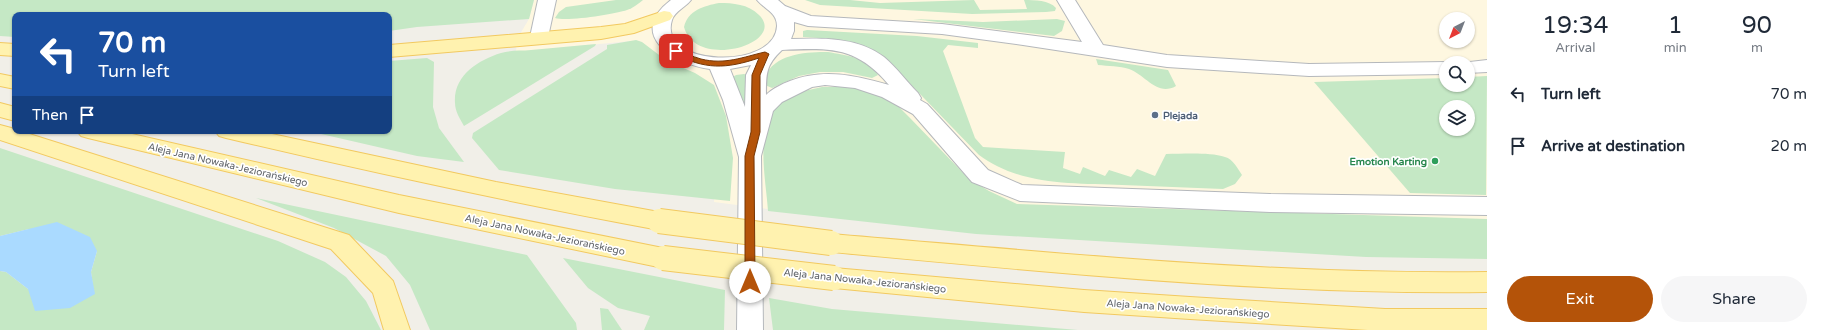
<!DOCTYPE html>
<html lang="en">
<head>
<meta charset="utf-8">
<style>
  :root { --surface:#fff; --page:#f6f6f7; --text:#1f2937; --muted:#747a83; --accent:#b45309 }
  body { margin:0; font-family:"Varela Round",sans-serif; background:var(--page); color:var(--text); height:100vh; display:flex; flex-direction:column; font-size:15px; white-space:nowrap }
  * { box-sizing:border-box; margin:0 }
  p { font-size:13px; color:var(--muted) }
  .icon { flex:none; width:22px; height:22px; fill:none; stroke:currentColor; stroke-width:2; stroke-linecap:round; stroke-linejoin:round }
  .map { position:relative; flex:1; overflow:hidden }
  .side { display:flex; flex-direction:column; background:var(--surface); width:340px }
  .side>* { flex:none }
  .top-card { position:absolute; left:12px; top:12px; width:380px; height:122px; border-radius:8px; box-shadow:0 1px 3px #0004; background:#1a4fa0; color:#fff; overflow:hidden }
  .needle { width:26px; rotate:222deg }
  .buttons { position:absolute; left:1439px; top:12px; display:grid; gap:8px }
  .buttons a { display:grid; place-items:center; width:36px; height:36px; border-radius:50%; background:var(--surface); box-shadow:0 1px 3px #0004; font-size:20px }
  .pin { position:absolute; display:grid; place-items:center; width:34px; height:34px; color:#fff; margin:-17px; border-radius:8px; box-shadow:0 2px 6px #0006 }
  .me { position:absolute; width:44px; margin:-22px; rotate:0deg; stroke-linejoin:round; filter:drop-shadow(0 0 3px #0008) }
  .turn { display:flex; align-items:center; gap:14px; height:84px; padding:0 20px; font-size:18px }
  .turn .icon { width:52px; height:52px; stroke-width:2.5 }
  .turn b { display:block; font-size:28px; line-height:34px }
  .then { display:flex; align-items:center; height:38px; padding:0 20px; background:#0003; gap:8px; font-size:15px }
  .eta { display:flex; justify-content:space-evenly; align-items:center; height:68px; text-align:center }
  .eta b { font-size:24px; font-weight:600; line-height:28px }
  .button { display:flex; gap:8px; margin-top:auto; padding:8px 20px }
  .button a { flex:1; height:46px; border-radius:24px; background:var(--accent); color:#fff; font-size:16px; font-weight:600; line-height:46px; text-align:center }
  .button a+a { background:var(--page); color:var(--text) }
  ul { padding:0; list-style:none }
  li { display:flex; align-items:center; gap:12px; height:52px; padding:0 20px }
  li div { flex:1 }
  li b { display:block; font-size:15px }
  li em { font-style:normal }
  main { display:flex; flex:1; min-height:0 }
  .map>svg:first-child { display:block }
  .commercial { fill:#fef7e0; fill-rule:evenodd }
  .green { fill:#c5e8c5; fill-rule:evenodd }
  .water { fill:#aadaff }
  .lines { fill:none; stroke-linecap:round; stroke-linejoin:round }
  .minor-casing { stroke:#b5b8bc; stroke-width:2 }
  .major-casing { stroke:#f2c960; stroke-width:2 }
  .minor { fill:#fff; fill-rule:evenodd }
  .major { fill:#fff2af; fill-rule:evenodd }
  .major-bridge-casing { stroke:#f2c960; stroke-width:26; stroke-linecap:butt }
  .major-bridge { stroke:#fff2af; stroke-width:24 }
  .route { fill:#b45309; stroke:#753606 }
  .service-dot { fill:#5c6f8a; stroke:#fff; stroke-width:1.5 }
  .leisure-dot { fill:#2e9e5b; stroke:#fff; stroke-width:1.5 }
  .labels { text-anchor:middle; stroke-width:3.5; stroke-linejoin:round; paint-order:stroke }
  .service-label { font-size:10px; font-weight:bold; fill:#4e5e75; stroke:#fff; text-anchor:start }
  .leisure-label { font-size:10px; font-weight:bold; fill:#27864d; stroke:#fff; text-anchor:end }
  .street-label { font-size:10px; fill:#5f6368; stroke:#fff }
</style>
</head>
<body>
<main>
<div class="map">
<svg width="1487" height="330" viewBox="0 0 1487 330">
  <rect width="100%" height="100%" fill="#f1efe8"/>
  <path class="commercial" d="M534 0H1487V259L828 217 714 202 717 140 635 52 631 41 516 52 517 39 529 19ZM1446 19H1468V41H1446ZM1446 63H1468V85H1446ZM1446 107H1468V129H1446Z"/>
  <g class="green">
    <polygon points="0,0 534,0 529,19 417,27 389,31 389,15 15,15 15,37 0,36"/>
    <path d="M616 0H643C638 4 633 8 627 10 615 14 567 22 555 18L559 12 566 7Z"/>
    <path d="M805 0H850L880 3 974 0 980 10 1027 9 1024 0C1035 0 1049 0 1056 8L1055 11 1046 12 972 14 820 5Z"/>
    <path d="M719 3C733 3 748 4 759 15 788 43 696 71 684 27 688 10 704 6 719 3Z"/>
    <polygon points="913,19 983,22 1057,19 1065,21 1062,31 1054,36"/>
    <path d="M807 30 917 36 978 43V48L948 45 943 51 975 138 983 147 1065 152 1063 168 1080 174 1083 167 1105 176 1109 170 1131 177 1137 169 1155 176 1166 154C1184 154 1209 152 1225 157 1233 159 1238 169 1242 175L1235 184 1223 189C1189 188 1156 186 1122 185 1073 183 1021 186 979 155L890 63 855 44 833 39 803 37V31Z"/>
    <polygon points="636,40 642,42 667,61 695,73 714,85 726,116 733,158 730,201 615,189 499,170 472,138 473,133 607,49 607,45"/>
    <path d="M596 44 595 46 464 126C460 119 455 111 455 103 453 76 478 60 501 53 510 50 521 51 531 50 553 48 574 46 596 44Z"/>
    <path d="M828 52C845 55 869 58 878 75L872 78 843 72H820L799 76 772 88 765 85C766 81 766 76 767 73 778 53 809 52 828 52Z"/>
    <polygon points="427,58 434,62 433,107 439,128 464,162 417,156 308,131 389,131 389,61"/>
    <path d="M1096 59 1168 70 1176 86C1157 97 1146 75 1129 69 1120 66 1108 66 1098 65Z"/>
    <polygon points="744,74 747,75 745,115 733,77 736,75"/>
    <path d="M1487 76 1486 195 1410 193 1314 82 1446 78V85H1468V77ZM1446 107H1468V129H1446Z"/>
    <path d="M822 87H849L880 94 894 102 910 118 969 179 989 191 1017 204 1487 219V259L1366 257 976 234 768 211C766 179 754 129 779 104 790 93 808 90 822 87Z"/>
    <polygon points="0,148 278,241 325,262 346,277 366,301 381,330 0,330 0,271 6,272 28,289 94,294 91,272 97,251 29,229 0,236"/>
    <polygon points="256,198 527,255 576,323 577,330 430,330 410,285 386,256 334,228"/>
    <polygon points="563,258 725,290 724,330 644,330 650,316 618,308 588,288"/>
    <polygon points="769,298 832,309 1078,330 773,330"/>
    <polygon points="600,308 608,309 622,330 602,330"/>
  </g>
  <polygon class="water" points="57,222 90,237 97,251 91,272 95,294 70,308 35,311 28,289 6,272 0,271 0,236"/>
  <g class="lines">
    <defs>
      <g id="minor">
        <polygon points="538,0 556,0 548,37 546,41 539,43 532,41 530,37"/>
        <path d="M671 0H691C686 7 675 11 672 20 657 67 775 71 777 26 777 12 764 9 757 0H778L785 6 811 16 942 24 1082 42 1057 0H1075L1103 45 1167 55 1309 64 1446 62 1450 63H1446V74L1309 76 1167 67 1023 45 942 34 808 26 794 22V31L791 39C822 38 858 37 884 57 897 68 907 82 918 93L921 98 920 100 927 104 988 170 1022 185 1270 194 1487 197V215L1270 212 1020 201 972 182 913 114 882 97 855 88 825 85 812 87 782 102 773 111 761 156 763 330H737L739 157 723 100 710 69C673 64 626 34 671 0ZM782 50C830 48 856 46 889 85 855 75 823 68 790 81 782 84 772 89 766 95 766 73 766 65 782 50ZM751 65 746 75 745 107 730 69Z"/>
        <polygon points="1487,60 1487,72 1468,73 1468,63 1461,63"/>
      </g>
      <g id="major">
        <polygon points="664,11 670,12 673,16 670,20 634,33 601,39 389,57 389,45 601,27 625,24"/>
        <polygon points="0,43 15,44 15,56 0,55"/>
        <polygon points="0,74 15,77 15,89 0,86"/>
        <polygon points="0,103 15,107 15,121 0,117"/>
        <polygon points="0,125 15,129 15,131 20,131 349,235 393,281 410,330 384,330 373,293 331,249 0,140"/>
        <polygon points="77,131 119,131 399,195 663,248 672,251 675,258 672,265 663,268 399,213 88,138 81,136"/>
        <path d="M215 131H258L496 182 659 212 667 215 671 221 667 227 659 230C514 203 370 172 226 138L219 136Z"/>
        <path d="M831 234C1049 252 1268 275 1487 272V292C1268 295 1049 272 831 252L822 250 819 243 822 236Z"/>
        <polygon points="834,268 1084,290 1190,297 1385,309 1487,309 1487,330 1368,330 1190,319 1084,312 834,288 825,285 821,278 825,271"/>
      </g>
    </defs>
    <use href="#minor" class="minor-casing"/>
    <use href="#major" class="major-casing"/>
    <use href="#minor" class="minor"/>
    <use href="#major" class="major"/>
    <defs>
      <g id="major-bridge">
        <polyline points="659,221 831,243"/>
        <polyline points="663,258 834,278"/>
      </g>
    </defs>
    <use href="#major-bridge" class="major-bridge-casing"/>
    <use href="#major-bridge" class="major-bridge"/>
  </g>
  <path class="route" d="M676 49C684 51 692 57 701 59 725 65 743 57 765 52L769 54 760 75V132L754 156 755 282 754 285H747L745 282V156L751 132 752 75 759 58C726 69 705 70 673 53L672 51Z"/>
  <circle class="service-dot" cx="1155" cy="115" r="4"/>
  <circle class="leisure-dot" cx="1435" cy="161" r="4"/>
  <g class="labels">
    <g class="service-label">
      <text x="1163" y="119">Plejada</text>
    </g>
    <g class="leisure-label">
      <text x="1427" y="165">Emotion Karting</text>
    </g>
    <g class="street-label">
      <text transform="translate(228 164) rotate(13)" y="4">Aleja Jana Nowaka-Jeziorańskiego</text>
      <text transform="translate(545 234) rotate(12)" y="4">Aleja Jana Nowaka-Jeziorańskiego</text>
      <text transform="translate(865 280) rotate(6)" y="4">Aleja Jana Nowaka-Jeziorańskiego</text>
      <text transform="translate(1188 308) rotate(4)" y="4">Aleja Jana Nowaka-Jeziorańskiego</text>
    </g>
  </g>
</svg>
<div class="buttons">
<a><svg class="needle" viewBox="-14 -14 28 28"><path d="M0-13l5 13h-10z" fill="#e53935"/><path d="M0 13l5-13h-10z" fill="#747a83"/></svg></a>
<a><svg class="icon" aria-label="search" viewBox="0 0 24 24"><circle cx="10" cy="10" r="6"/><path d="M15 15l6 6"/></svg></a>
<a><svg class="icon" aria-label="layers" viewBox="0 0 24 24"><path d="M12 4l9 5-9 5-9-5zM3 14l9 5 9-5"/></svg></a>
</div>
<div class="pin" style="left:676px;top:51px;background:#d93025"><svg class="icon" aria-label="arrive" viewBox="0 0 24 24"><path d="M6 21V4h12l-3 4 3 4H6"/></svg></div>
<svg class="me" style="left:750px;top:282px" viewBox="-20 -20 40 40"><circle r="19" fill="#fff"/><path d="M0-13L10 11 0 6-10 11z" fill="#b45309"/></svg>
<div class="top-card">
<div class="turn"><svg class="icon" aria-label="left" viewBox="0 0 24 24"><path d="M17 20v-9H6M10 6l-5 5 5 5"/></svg><div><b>70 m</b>Turn left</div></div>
<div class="then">Then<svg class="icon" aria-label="arrive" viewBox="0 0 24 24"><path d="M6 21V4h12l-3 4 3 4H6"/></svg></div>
</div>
</div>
<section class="side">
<div class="eta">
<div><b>19:34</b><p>Arrival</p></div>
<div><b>1</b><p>min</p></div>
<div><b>90</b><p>m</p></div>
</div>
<ul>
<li><svg class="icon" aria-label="left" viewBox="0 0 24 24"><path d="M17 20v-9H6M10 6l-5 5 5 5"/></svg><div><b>Turn left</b></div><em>70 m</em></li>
<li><svg class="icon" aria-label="arrive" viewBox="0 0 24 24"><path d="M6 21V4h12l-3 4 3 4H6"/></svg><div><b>Arrive at destination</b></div><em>20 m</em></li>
</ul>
<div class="button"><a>Exit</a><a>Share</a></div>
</section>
</main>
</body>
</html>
